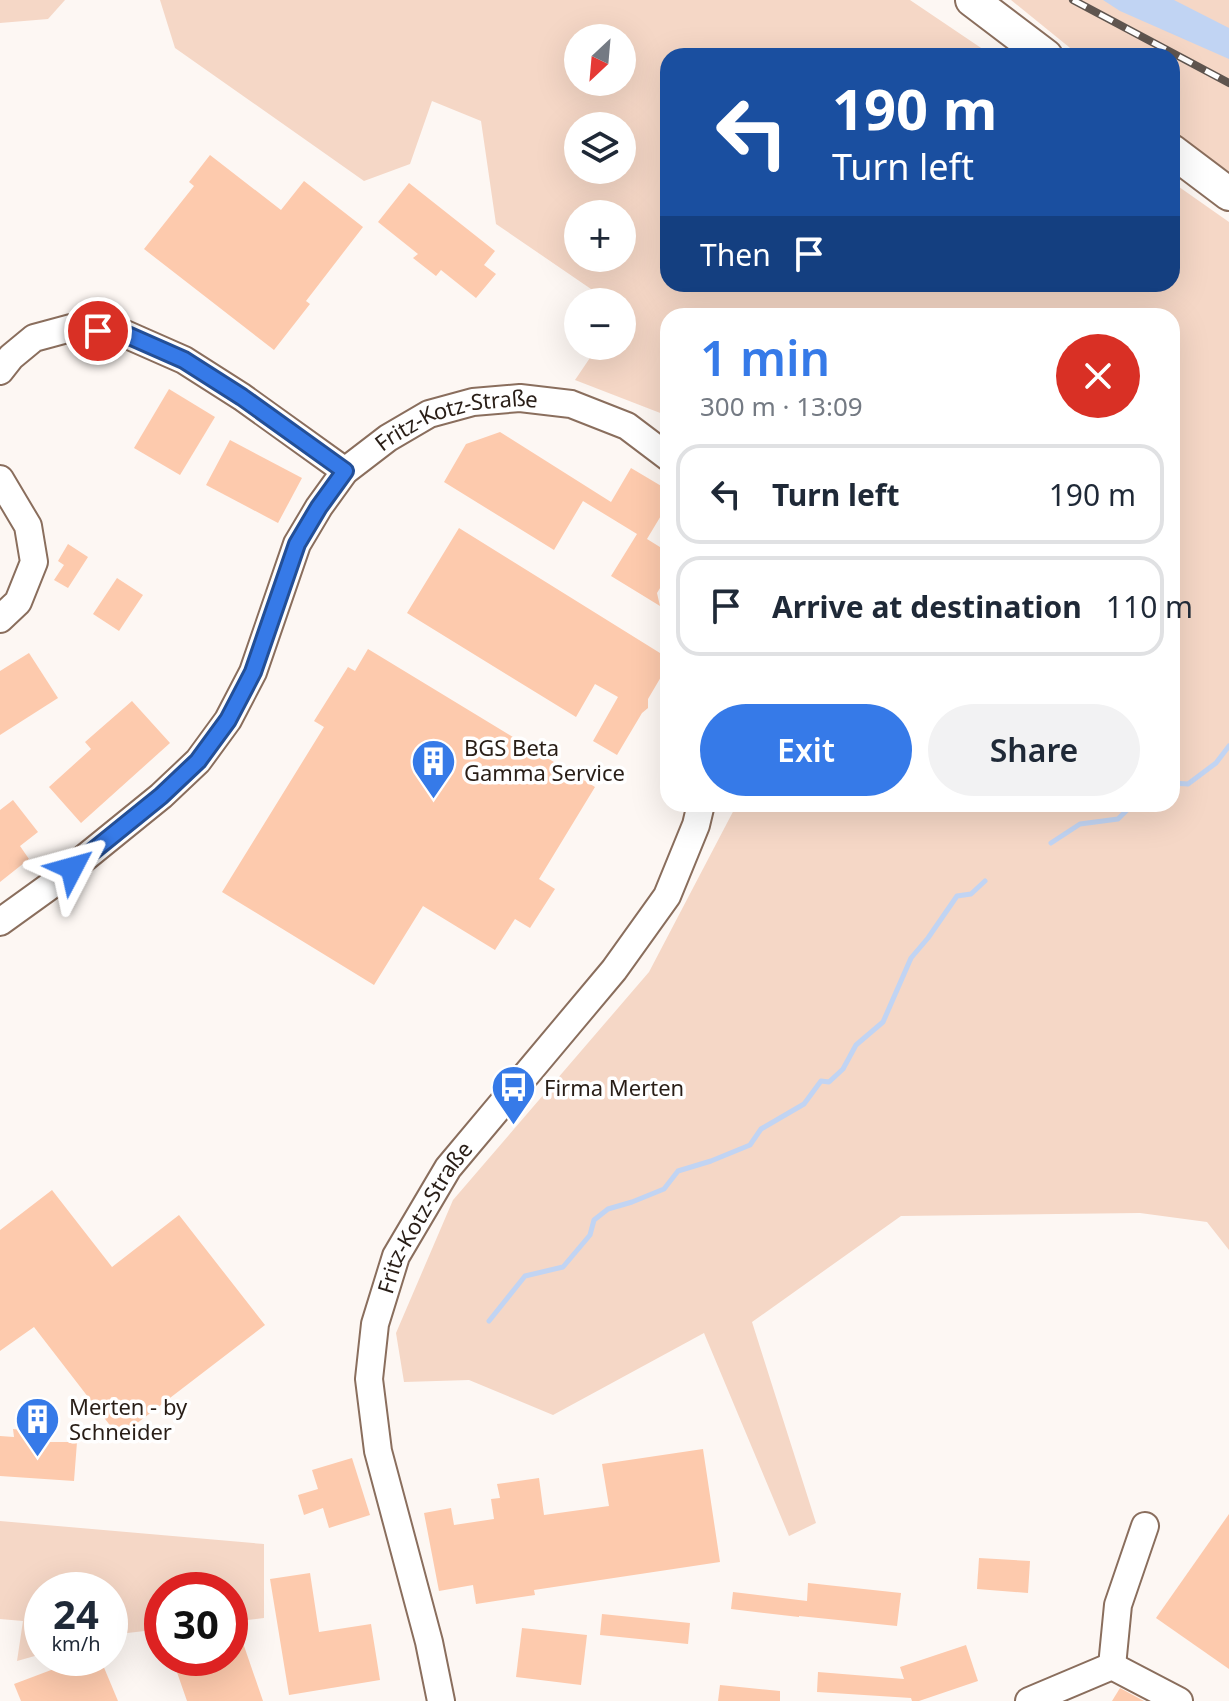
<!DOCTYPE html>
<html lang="en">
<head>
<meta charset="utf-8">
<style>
  :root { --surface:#fff; --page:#f2f2f3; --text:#1f2937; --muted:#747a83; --line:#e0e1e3; --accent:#367ae8 }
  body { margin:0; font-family:"Noto Sans",sans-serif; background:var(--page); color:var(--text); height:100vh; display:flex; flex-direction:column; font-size:30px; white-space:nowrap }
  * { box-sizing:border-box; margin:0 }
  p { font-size:26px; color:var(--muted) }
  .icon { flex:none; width:44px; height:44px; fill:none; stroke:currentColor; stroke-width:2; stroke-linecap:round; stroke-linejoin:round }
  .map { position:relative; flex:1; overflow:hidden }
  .sheet { position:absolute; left:660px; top:308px; width:520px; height:504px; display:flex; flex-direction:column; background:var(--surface); border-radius:24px; box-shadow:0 8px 32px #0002 }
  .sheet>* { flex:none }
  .banner { position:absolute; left:660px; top:48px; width:520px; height:244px; border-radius:24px; box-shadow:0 8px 32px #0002; background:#1a4fa0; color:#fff; overflow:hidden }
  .needle { width:52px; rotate:206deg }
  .buttons { position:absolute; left:564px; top:24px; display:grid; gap:16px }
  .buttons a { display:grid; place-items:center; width:72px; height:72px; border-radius:50%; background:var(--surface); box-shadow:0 8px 32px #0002; font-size:40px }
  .speed { position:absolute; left:24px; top:1572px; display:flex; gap:16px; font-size:40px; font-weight:700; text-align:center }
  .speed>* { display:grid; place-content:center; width:104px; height:104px; border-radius:50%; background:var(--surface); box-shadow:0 8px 32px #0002; line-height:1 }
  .speed small { font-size:20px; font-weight:400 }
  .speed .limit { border:12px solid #d22; background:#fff; color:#111 }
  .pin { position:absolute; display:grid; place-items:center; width:68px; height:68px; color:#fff; margin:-34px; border:4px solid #fff; border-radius:50%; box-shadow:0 2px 8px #0007 }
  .me { position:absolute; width:88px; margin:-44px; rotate:51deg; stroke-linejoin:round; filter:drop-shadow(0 0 6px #0008) }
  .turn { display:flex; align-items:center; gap:28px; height:168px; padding:0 40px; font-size:36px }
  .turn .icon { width:104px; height:104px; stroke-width:2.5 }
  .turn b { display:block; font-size:56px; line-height:68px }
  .then { display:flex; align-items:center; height:76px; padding:0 40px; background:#0003; gap:16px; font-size:30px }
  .round { display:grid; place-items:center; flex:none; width:84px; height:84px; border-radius:42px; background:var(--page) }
  .summary { display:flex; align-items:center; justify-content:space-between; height:136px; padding:0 40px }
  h1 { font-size:48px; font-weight:600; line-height:60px; color:var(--accent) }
  .cta { display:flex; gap:16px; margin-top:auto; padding:16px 40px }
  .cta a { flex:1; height:92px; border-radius:48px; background:var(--accent); color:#fff; font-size:32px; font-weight:600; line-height:92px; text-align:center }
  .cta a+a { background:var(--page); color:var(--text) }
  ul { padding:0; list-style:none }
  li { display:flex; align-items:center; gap:24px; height:100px; margin:0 16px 12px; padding:0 24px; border:4px solid var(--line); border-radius:24px }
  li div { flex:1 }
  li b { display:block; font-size:30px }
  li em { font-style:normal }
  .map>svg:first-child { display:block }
  .green { fill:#f5d7c6; fill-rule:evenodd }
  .water { fill:#c1d4f3 }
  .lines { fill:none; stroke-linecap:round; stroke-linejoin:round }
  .stream { stroke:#c1d4f3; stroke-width:5 }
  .building { fill:#fdcaad }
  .minor-casing { stroke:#8a6e5d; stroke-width:30 }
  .major-casing { stroke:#8a6e5d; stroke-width:36 }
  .minor { stroke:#fff; stroke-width:26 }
  .major { stroke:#fff; stroke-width:32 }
  .rail-casing { stroke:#5f554f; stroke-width:8 }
  .rail { stroke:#fff; stroke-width:5; stroke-dasharray:15; stroke-linecap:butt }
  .route-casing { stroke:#234f97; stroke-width:20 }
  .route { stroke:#367ae8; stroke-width:14 }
  .labels { text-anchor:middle; stroke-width:7; stroke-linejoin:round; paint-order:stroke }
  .street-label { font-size:22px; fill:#291e17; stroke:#fff }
  .poi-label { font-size:22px; fill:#291e17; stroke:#fff; text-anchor:start }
</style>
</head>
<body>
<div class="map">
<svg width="1229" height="1701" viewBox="0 0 1229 1701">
  <rect width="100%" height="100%" fill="#fdf7f3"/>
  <g class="green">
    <polygon points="0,0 65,0 48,19 0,23"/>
    <path d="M160 0H910L993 56H668V284H1172V182L1229 222V1250L1207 1222 1140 1213 901 1216 752 1322 816 1523 789 1536 704 1333 553 1415 469 1380 404 1382 396 1333 453 1200 649 972 737 804H1172V316H668V416L575 380 598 346H622V302H610L496 224 481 121 432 101 410 164 364 181 175 48ZM622 38V82H578V38ZM622 126V170H578V126ZM622 214V258H578V214Z"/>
    <polygon points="1011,0 1229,0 1229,171 1199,154 1172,132 1172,56 1080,56"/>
    <polygon points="0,1521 264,1544 264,1618 230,1622 230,1590 162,1590 162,1629 110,1635 110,1590 42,1590 42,1654 17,1661 23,1621 0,1619"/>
  </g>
  <polygon class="water" points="1103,0 1174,0 1229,28 1229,59 1120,11"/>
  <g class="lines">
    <g class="stream">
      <polyline points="1172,783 1188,784 1216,763 1229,746"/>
      <polyline points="1051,843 1080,824 1118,819 1133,804"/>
      <polyline points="489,1321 525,1276 563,1267 590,1235 594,1220 608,1209 632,1202 664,1189 678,1171 711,1161 750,1145 761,1129 804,1104 821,1081 829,1082 843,1069 856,1045 883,1022 911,958 928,938 957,896 971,894 985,881"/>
    </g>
  </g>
  <g class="building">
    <polygon points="210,155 281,210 304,181 363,227 306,301 310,304 274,350 144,249 194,186 189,182"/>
    <polygon points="409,183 495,251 484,265 496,274 476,298 441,270 436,276 413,258 418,254 378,222"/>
    <polygon points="169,389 215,417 180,475 134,448"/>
    <polygon points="500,432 611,502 631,468 668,490 668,504 647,539 668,552 668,575 657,593 660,606 611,576 637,534 583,501 554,550 444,482 466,444"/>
    <polygon points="230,440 302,478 278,523 206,485"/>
    <polygon points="459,528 668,658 668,665 648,699 648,708 642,713 617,755 593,741 618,697 595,684 576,717 407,613"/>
    <polygon points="68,544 88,557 68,588 54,580 64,565 58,561"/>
    <polygon points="117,578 143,595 119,631 93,614"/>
    <polygon points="368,649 595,787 539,879 555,889 530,928 515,919 495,950 423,906 374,985 222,892 324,727 314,721 348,667 355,671"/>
    <polygon points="29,653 58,698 0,735 0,671"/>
    <polygon points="132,701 170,743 81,823 49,787 91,749 85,742"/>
    <polygon points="13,800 38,832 20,846 29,859 0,882 0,810"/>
    <polygon points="52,1190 112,1267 179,1215 265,1325 119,1437 34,1327 0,1351 0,1230"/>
    <polygon points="13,1429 43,1432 45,1442 77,1442 74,1481 0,1476 0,1436 14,1437"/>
    <polygon points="703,1449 720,1562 534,1590 535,1595 476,1604 473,1585 439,1591 424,1513 451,1508 454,1525 494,1519 491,1499 500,1498 497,1484 539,1478 544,1515 609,1506 602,1464"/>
    <polygon points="352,1458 370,1515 329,1528 323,1508 304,1515 298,1495 318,1489 312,1470"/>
    <polygon points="1229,1514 1229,1669 1156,1618"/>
    <polygon points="979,1558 1030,1561 1028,1593 977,1589"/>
    <polygon points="310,1573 319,1632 371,1624 380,1680 289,1695 270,1579"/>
    <polygon points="808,1583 901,1593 897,1626 799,1616 799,1617 731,1609 733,1592 807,1601"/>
    <polygon points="230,1611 232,1611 263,1701 187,1701 172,1658 230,1658"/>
    <polygon points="602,1614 690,1623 688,1644 600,1635"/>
    <polygon points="522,1628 587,1635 581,1685 516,1677"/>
    <polygon points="966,1645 978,1681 919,1701 912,1701 911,1698 817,1692 818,1672 904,1679 900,1667"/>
    <polygon points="83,1658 100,1658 118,1701 21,1701 14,1684"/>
    <polygon points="720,1685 780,1691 780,1701 718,1701"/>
    <polygon points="1120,1688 1144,1701 1112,1701"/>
  </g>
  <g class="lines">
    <defs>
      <g id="minor">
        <polyline points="0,371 11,357 34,338 71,328 125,334 184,360 242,397 345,471"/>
        <polyline points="0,479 28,526 34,562 18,602 0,619"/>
        <path id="s1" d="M0 922 50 886 161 796 198 761 228 720 253 672 297 544 319 507 345 471 388 438 429 414 473 402 520 398 571 404 627 426 668 457"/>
        <polyline points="1112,1666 1118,1605 1145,1526"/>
        <path id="s2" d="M441 1701 429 1642 378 1451 369 1379 375 1324 396 1256 448 1168 614 970 667 896 696 825 701 804"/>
        <polyline points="1029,1701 1112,1666 1179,1701"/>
      </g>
      <g id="major">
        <polyline points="972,0 1046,56"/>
        <polyline points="1172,151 1229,194"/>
      </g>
    </defs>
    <use href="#minor" class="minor-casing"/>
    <use href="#major" class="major-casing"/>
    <use href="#minor" class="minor"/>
    <use href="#major" class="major"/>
    <defs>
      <polyline id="rail" points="1073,0 1229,83"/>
    </defs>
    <use href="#rail" class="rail-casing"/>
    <use href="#rail" class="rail"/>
  </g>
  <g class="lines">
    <defs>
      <polyline id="route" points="72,868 161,796 198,761 228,720 253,672 297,544 319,507 345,471 242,397 184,360 125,334 98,331"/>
    </defs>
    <use href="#route" class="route-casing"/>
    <use href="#route" class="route"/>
  </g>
  <defs>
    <symbol id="building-pin" viewBox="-11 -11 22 30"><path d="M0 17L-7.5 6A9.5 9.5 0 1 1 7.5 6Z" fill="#367ae8" stroke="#fff"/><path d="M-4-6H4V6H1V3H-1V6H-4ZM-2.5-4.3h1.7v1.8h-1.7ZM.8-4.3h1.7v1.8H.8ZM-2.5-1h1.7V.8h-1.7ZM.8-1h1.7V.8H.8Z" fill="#fff"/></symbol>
    <symbol id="bus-pin" viewBox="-11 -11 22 30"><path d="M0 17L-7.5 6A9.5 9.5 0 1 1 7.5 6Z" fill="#367ae8" stroke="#fff"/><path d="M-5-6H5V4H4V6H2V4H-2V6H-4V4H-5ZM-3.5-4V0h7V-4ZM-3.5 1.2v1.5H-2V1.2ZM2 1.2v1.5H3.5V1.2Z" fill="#fff"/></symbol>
  </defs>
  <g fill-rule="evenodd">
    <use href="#building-pin" x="408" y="736" width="51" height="69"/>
    <use href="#bus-pin" x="488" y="1062" width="51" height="69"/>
    <use href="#building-pin" x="12" y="1394" width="51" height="69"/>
  </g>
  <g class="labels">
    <g class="street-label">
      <text dy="8" stroke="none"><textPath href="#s1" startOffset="710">Fritz-Kotz-Straße</textPath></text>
      <text dy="8" stroke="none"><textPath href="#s2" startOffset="504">Fritz-Kotz-Straße</textPath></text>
    </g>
    <g class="poi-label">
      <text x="464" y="756">BGS Beta<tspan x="464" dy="25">Gamma Service</tspan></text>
      <text x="544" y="1096">Firma Merten</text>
      <text x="69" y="1415">Merten - by<tspan x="69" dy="25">Schneider</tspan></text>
    </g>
  </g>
</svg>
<div class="buttons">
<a><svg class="needle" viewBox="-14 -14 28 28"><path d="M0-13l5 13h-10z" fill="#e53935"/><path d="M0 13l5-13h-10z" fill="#747a83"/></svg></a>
<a><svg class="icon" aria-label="layers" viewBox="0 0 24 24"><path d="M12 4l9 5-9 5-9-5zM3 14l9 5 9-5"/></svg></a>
<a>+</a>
<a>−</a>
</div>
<div class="speed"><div>24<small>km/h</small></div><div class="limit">30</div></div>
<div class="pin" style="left:98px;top:331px;background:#d93025"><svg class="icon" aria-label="arrive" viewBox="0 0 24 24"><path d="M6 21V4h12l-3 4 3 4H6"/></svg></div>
<svg class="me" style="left:72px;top:868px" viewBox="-20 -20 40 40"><path d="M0-17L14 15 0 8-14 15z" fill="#367ae8" stroke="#fff" stroke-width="4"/></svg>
<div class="banner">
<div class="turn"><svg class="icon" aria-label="left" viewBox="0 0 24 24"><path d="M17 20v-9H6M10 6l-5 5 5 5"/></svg><div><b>190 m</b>Turn left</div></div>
<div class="then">Then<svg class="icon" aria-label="arrive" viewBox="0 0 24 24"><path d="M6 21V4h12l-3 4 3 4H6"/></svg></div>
</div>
<section class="sheet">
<div class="summary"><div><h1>1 min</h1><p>300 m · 13:09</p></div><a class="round" style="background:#d93025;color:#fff"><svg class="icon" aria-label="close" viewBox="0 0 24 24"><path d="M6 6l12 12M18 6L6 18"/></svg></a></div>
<ul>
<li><svg class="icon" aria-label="left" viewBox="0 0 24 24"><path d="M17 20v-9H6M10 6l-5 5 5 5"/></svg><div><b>Turn left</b></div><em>190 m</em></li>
<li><svg class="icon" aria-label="arrive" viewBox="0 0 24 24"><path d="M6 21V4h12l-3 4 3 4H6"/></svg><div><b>Arrive at destination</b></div><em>110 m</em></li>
</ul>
<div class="cta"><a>Exit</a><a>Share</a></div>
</section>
</div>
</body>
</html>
